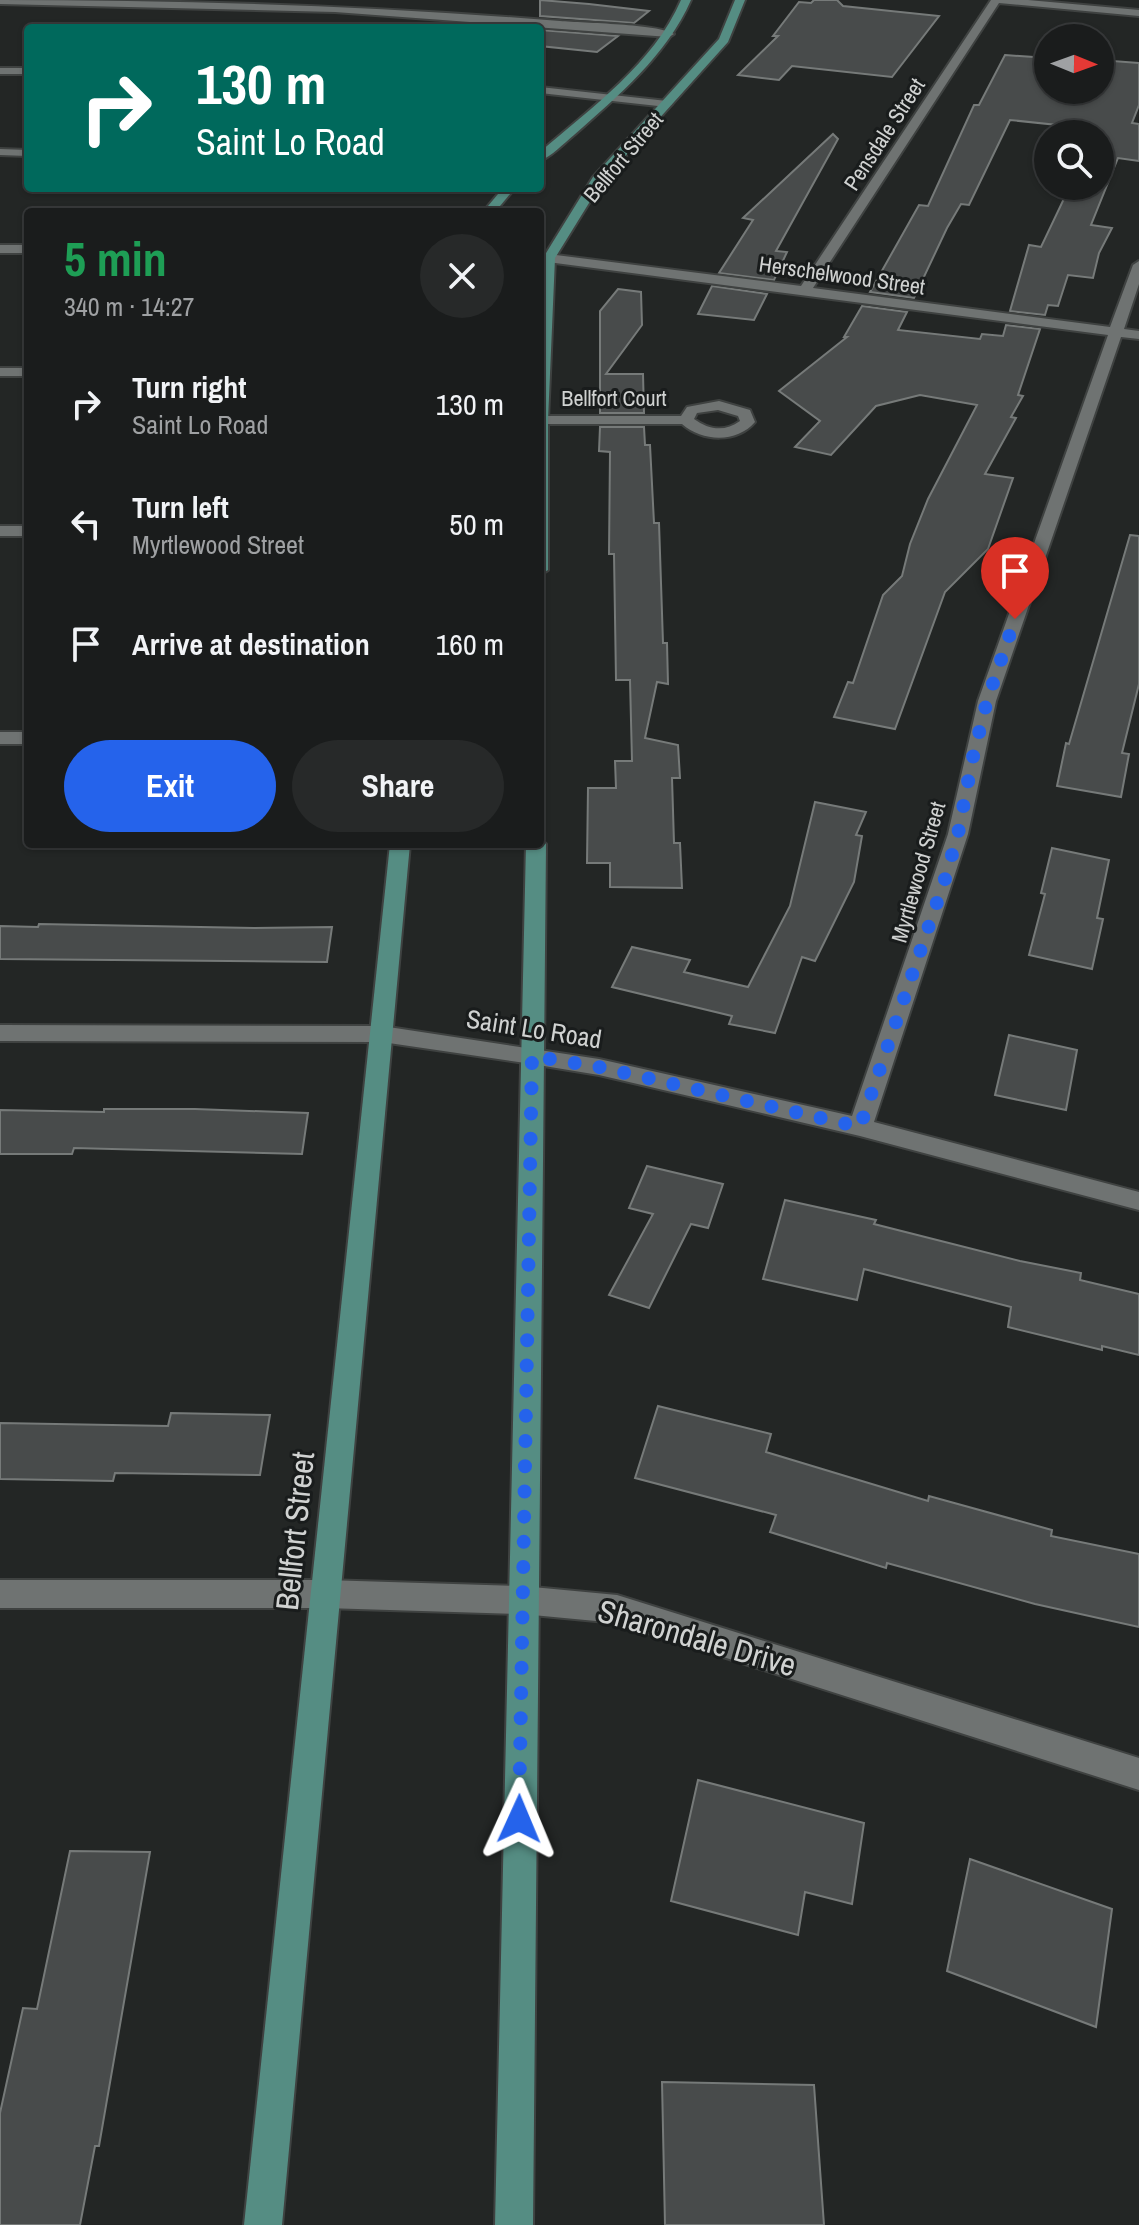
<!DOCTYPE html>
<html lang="en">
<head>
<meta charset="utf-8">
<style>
  :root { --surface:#1a1c1c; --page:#272929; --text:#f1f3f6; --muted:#9fa1a3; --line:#383a3b; --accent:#2563eb }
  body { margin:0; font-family:"Archivo Narrow",sans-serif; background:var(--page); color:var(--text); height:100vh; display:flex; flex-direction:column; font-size:30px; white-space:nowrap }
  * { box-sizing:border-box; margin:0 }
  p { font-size:26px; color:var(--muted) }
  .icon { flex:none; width:44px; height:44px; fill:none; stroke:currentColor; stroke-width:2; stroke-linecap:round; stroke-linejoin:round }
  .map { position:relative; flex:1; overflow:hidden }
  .sheet { position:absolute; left:24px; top:208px; width:520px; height:640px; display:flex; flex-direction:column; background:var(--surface); border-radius:8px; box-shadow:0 2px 6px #0004,0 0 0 2px var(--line) }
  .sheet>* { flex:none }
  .top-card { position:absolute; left:24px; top:24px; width:520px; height:168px; border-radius:8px; box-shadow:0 2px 6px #0004,0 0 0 2px var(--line); background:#00695c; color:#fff; overflow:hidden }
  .needle { width:52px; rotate:91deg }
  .buttons { position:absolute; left:1034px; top:24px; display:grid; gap:16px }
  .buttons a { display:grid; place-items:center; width:80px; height:80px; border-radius:50%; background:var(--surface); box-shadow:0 2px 6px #0004,0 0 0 2px var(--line); font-size:40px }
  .pin { position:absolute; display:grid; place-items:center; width:68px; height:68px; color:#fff; margin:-82px -34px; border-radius:50% 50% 50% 0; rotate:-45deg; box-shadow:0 0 8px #0007 }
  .pin .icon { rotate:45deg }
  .me { position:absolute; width:88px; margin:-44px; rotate:1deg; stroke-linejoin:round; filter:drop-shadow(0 0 6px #0008) }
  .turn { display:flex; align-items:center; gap:28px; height:168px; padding:0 40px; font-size:36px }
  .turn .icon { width:104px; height:104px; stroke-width:2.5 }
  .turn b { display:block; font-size:56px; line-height:68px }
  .round { display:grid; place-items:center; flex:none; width:84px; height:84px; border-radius:42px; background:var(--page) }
  .headline { display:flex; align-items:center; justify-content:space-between; height:136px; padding:0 40px }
  h1 { font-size:48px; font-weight:700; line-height:60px; color:#1e9e55 }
  .action { display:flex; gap:16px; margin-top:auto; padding:16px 40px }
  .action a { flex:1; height:92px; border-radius:48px; background:var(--accent); color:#fff; font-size:32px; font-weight:700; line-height:92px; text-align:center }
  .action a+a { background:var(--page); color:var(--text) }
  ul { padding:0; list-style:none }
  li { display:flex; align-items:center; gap:24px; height:120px; padding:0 40px }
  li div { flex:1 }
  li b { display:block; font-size:30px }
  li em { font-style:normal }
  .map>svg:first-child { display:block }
  .building { fill:#484b4b; stroke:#767a79; stroke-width:2 }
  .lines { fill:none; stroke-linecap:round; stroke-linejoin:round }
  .minor-casing { stroke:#3f4241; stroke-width:4 }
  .major-casing { stroke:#3f4241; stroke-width:4 }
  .minor { fill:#6f7372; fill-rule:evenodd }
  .major { fill:#558d83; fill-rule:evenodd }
  .route { stroke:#2563eb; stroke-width:14; stroke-dasharray:0 25.2 }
  .labels { text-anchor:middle; stroke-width:6; stroke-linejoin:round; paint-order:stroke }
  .far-street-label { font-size:22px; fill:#d0d2d1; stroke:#191c1c }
  .street-label { font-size:26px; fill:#d0d2d1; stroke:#191c1c }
  .near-street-label { font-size:32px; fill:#d0d2d1; stroke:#191c1c }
</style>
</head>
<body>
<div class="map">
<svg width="1139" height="2225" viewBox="0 0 1139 2225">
  <rect width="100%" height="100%" fill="#232625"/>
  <g class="building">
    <polygon points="540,0 589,4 649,11 634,23 540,16"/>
    <polygon points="814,0 837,0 843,6 939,16 892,77 792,66 779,80 738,75 778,36 773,36 799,2 811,3"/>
    <polygon points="540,30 618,36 597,52 540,46"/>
    <polygon points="1005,55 1048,58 1048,90 1100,90 1100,60 1139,63 1139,105 1132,123 1139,124 1139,161 1118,158 1091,225 1112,228 1099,253 1093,278 1068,275 1058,306 1048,305 1045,315 1010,311 1029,245 1041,247 1070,186 1100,186 1100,134 1094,134 1096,129 1010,120 969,205 961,204 947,228 914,298 870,292 919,205 928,206 974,105 979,105"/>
    <polygon points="833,134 838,139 776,251 787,252 774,280 719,273 753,220 743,218"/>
    <polygon points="712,286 767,294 754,320 698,314"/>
    <polygon points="618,289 641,292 642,325 606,374 643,374 644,413 600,413 600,311"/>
    <polygon points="862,306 907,312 898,330 980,339 982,334 1003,336 1006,325 1040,329 1018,395 1023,396 1011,417 1016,418 985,474 1013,478 988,549 945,592 895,729 834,717 848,682 853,683 883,595 902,576 910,544 928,499 977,405 920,395 876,406 831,455 795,447 820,421 779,391 847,337 844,337"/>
    <polygon points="600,427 644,427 645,445 650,445 654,523 659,523 663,643 667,643 668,684 657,682 645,738 678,745 680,778 672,778 674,843 680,843 682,888 610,887 610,863 587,863 588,788 616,788 615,761 632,761 630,680 616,680 614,554 609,554 610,452 599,451"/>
    <polygon points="1130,535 1139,536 1139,684 1122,753 1129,754 1121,797 1057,786 1066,743 1069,744"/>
    <polygon points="815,802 866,812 856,835 862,836 854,882 815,961 802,957 775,1033 729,1024 732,1016 612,987 632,947 690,960 684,972 748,987 790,906"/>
    <polygon points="1052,848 1109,860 1097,918 1103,919 1092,969 1029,955 1045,894 1041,893"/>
    <polygon points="39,924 254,928 332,927 327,962 0,959 0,926 38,927"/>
    <polygon points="1009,1035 1077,1050 1066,1110 995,1095"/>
    <polygon points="104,1109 195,1109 308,1113 302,1154 74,1148 72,1154 0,1154 0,1110 104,1112"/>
    <polygon points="647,1166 723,1184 708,1228 691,1224 649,1308 609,1295 653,1214 629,1208"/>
    <polygon points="785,1200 876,1220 874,1224 1020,1261 1081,1273 1080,1280 1139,1294 1139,1355 1102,1346 1102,1350 1008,1327 1011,1307 864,1269 857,1300 763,1279"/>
    <polygon points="658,1406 771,1434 766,1452 928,1501 929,1496 1052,1530 1051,1536 1139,1554 1139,1627 1035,1604 887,1563 886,1568 770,1532 776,1515 635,1478"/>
    <polygon points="171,1413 270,1415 260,1475 115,1473 113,1481 0,1479 0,1423 168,1426"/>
    <polygon points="698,1780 864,1823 852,1904 805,1892 798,1935 671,1901"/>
    <polygon points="70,1851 150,1852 99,2146 95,2146 80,2225 0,2225 0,2113 23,2008 37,2009"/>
    <polygon points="970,1859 1112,1909 1096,2027 947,1971"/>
    <polygon points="662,2082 814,2085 824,2225 665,2225"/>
  </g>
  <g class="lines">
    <defs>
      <g id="minor">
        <path d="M0 0C187 0 373 6 560 21 583 23 658 24 674 34L669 37 335 12 0 4Z"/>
        <polygon points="991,0 1028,0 1139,10 1139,16 999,3 813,288 1110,327 1133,265 1139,261 1139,284 1124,329 1139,331 1139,339 1121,337 996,701 968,834 874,1122 1139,1192 1139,1210 860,1136 599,1075 532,1064 382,1042 0,1041 0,1025 382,1026 599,1059 852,1116 948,834 978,701 1108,335 540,261 540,253 801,286"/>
        <rect x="0" y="68" width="28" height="6"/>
        <polygon points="540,87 667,101 672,104 667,107 540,93"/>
        <polygon points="0,149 28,150 28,156 0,155"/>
        <rect x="0" y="245" width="28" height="8"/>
        <rect x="0" y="368" width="28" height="8"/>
        <path d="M719 401 750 410 755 422C737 443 703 442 682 424H540L541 416H681L687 407ZM718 410 738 416 740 421C725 432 709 430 694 419L697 413Z"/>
        <rect x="0" y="526" width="28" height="10"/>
        <rect x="0" y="732" width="28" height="12"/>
        <polygon points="0,1580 325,1580 522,1586 617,1595 1139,1758 1139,1790 617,1623 522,1614 325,1608 0,1608"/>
      </g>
      <g id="major">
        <path d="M681 0H691C667 55 618 96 574 135 563 144 552 156 540 161V152C591 108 654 63 681 0Z"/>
        <polygon points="735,0 745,0 728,42 602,182 555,258 548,420 548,570 540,575 543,258 593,177 719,39"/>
        <polygon points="503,188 515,188 495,212 483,212"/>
        <polygon points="540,839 546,844 533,2225 495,2225 526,844 540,844"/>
        <polygon points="390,844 410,844 282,2225 244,2225"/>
      </g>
    </defs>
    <use href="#minor" class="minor-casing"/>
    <use href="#major" class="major-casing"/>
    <use href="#minor" class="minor"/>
    <use href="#major" class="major"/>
  </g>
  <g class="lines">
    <polyline class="route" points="519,1819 532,1056 599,1067 860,1127 945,879 958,834 972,761 987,701 1015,619"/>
  </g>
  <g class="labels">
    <g class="far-street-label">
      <text transform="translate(884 134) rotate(-57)" y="8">Pensdale Street</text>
      <text transform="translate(623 157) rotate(-50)" y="8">Bellfort Street</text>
      <text transform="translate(842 275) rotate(8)" y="8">Herschelwood Street</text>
      <text x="614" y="406">Bellfort Court</text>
      <text transform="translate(918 872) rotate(-74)" y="8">Myrtlewood Street</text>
    </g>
    <g class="street-label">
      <text transform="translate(534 1029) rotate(9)" y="9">Saint Lo Road</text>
    </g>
    <g class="near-street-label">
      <text transform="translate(295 1531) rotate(-84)" y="11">Bellfort Street</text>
      <text transform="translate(697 1638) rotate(16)" y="11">Sharondale Drive</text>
    </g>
  </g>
</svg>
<div class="buttons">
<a><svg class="needle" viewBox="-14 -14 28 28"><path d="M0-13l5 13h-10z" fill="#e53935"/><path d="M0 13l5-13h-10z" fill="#9fa1a3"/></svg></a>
<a><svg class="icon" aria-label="search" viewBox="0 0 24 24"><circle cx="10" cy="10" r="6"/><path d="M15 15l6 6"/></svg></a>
</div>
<div class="pin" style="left:1015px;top:619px;background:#d93025"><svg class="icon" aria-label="arrive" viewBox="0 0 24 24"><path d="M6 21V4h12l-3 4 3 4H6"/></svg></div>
<svg class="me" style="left:519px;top:1819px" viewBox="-20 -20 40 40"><path d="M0-17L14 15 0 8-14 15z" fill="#2563eb" stroke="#fff" stroke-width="4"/></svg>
<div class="top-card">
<div class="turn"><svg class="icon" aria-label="right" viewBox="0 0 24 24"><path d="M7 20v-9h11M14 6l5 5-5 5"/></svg><div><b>130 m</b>Saint Lo Road</div></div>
</div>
<section class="sheet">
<div class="headline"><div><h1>5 min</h1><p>340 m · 14:27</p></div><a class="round"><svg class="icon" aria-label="close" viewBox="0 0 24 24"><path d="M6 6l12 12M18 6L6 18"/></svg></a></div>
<ul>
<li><svg class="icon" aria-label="right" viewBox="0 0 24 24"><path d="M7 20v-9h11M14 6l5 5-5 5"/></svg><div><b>Turn right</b><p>Saint Lo Road</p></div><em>130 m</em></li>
<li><svg class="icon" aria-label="left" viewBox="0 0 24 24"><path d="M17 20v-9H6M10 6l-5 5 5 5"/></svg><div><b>Turn left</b><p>Myrtlewood Street</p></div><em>50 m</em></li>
<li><svg class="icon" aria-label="arrive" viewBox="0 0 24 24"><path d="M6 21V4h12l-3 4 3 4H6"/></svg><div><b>Arrive at destination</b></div><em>160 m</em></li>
</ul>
<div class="action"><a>Exit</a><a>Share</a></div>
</section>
</div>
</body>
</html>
